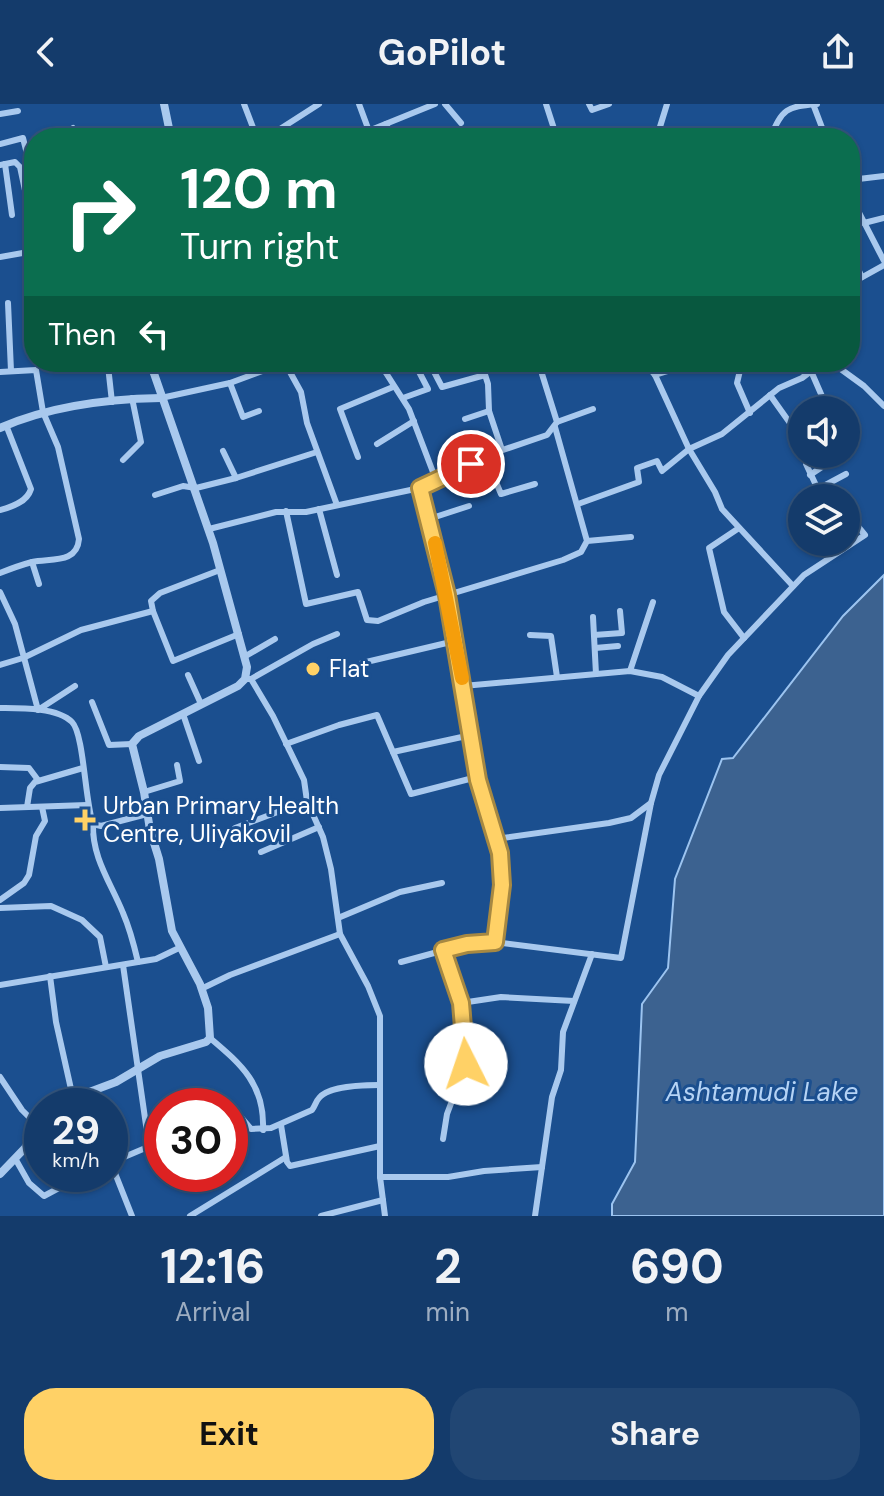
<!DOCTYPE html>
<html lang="en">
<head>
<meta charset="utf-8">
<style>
  :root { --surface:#143b6b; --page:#214673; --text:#f1f3f6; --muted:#9dadc1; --line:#33557e; --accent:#ffd166 }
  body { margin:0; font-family:"DM Sans",sans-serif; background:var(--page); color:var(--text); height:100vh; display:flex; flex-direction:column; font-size:30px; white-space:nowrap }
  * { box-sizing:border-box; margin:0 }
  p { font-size:26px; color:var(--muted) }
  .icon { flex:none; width:44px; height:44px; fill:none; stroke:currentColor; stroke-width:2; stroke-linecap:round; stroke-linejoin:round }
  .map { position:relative; height:1112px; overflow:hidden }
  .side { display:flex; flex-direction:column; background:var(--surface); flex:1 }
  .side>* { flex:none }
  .banner { position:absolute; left:24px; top:24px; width:836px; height:244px; border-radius:32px; box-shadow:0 2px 6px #0004,0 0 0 2px var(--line); background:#0b6e4f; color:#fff; overflow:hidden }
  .controls { position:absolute; left:788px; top:292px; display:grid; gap:16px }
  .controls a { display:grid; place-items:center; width:72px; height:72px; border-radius:50%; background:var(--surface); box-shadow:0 2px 6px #0004,0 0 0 2px var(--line); font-size:40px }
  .speed { position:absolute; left:24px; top:984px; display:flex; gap:16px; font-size:40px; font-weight:700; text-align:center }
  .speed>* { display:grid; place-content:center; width:104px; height:104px; border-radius:50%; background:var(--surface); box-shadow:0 2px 6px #0004,0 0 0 2px var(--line); line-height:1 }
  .speed small { font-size:20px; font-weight:400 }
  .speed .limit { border:12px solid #d22; background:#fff; color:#111 }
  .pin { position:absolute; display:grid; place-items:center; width:68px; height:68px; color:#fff; margin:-34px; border:4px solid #fff; border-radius:50%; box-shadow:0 2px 8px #0007 }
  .me { position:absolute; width:88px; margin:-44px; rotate:356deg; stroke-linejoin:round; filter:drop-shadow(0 0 6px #0008) }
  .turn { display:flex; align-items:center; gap:28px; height:168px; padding:0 24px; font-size:36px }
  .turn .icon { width:104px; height:104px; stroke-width:2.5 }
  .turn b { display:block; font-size:56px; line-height:68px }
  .then { display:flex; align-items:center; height:76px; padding:0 24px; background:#0003; gap:16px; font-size:30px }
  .eta { display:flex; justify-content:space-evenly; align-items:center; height:136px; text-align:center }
  .eta b { font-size:48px; font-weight:700; line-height:56px }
  .primary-button { display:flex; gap:16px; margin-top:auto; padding:16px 24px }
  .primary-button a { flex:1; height:92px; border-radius:32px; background:var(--accent); color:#111; font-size:32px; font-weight:700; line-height:92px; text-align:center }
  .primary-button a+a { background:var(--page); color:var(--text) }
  header { display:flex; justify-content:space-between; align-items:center; height:104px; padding:0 24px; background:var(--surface); font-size:36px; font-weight:700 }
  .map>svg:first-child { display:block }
  .water { fill:#3c6290; stroke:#9cc4f0; stroke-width:2 }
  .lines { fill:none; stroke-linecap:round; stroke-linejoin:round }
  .minor { stroke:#a9c9ee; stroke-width:6 }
  .tertiary { stroke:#a9c9ee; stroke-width:8 }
  .route-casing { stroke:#a68842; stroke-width:20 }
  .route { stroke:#ffd166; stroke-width:14 }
  .slow { stroke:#f59e0b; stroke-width:14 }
  .poi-dot { fill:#ffd166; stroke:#1b4f8f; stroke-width:3 }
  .labels { text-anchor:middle; stroke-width:6; stroke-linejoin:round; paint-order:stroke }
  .poi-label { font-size:24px; fill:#fff; stroke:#1b4f8f; text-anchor:start }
  .water-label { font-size:26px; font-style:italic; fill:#b5d3f5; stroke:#1b4f8f }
</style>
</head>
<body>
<header><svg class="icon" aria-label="back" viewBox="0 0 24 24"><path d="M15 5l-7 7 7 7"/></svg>GoPilot<svg class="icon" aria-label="share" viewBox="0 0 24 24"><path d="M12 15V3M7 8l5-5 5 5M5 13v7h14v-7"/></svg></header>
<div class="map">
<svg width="884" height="1112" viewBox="0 0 884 1112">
  <rect width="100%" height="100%" fill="#1b4f8f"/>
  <polygon class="water" points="884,471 884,1112 612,1112 612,1100 635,1058 642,900 668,864 675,775 722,655 733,654 843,512"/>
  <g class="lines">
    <g class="minor">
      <polyline points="244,0 257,34"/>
      <polyline points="359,0 369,27"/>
      <polyline points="445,0 461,19"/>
      <polyline points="546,0 557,34"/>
      <polyline points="589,0 592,6 609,0"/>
      <polyline points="813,0 826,34"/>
      <polyline points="0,10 18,7"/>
      <polyline points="386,20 393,34"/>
      <polyline points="73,24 79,34"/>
      <polyline points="659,26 667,0"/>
      <polyline points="266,34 319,0"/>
      <polyline points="351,34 435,0"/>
      <path d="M770 34C783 4 786 3 817 0"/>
      <polyline points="0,40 23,34 27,50"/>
      <polyline points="5,60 12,111"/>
      <polyline points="0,61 15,58 20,63 30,110 34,114"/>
      <polyline points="850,76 884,72"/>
      <polyline points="850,91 884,157"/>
      <polyline points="864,119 884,114"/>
      <polyline points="850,149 862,173"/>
      <polyline points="0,153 34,147"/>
      <polyline points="850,180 884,161"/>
      <polyline points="8,199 11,267"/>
      <polyline points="26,213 27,196 34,192"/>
      <polyline points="850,221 852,231 850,235"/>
      <polyline points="379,258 409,305 436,376"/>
      <polyline points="429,258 442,283 485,271"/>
      <polyline points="481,258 488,280 489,307 502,346"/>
      <polyline points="644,258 655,271 689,345 722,330 779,284 802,274 823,258"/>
      <polyline points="742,258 737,279 750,309"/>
      <polyline points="831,258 864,282 884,302"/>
      <polyline points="285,259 301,288 307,319 337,401"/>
      <polyline points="108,262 112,298"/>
      <polyline points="811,267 828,306"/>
      <path d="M0 268 36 266 43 308 58 343 79 435C77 460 51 454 32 458 21 461 10 465 0 469"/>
      <polyline points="655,271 697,258"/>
      <polyline points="230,279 243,313 259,307"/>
      <polyline points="770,291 802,336"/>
      <polyline points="161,294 230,279 287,258"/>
      <polyline points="403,294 428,285 416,262"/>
      <polyline points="465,315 489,307"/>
      <polyline points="557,318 593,305"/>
      <polyline points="377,340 414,317"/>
      <polyline points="223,347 236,374"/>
      <polyline points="810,350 806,360 822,394"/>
      <polyline points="485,352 501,390 535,380"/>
      <polyline points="358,353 340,305 393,283"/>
      <polyline points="123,356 141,338 132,294"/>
      <polyline points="810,371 831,357"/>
      <polyline points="420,384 426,416 433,432 447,491 478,676 500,749 502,781 495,838 621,854 651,699"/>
      <polyline points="818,385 846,370"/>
      <polyline points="155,391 183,382 196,384 236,374 317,348"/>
      <polyline points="578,400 639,378 637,364 657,357 662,367 689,345 715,388 722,405 793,482"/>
      <polyline points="319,405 337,471"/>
      <path d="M0 406C12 403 27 398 31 385L6 321"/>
      <polyline points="286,407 306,500 358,488 367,516 378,517 424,498 563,456 581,448 587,437 555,323"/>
      <polyline points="426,416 469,402"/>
      <polyline points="739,424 709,444 724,508 744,534"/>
      <polyline points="209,425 276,408 306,408 420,384 485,352 547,331 557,318 542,270 541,263 544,258"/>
      <polyline points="587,437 631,433"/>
      <polyline points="32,458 39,480"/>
      <polyline points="0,488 15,520 38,606 75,582"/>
      <polyline points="153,507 173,557 239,530"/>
      <polyline points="593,513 596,570"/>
      <polyline points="530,531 551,532 557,573"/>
      <polyline points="594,531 622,529 620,507"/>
      <polyline points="595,544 618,542"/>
      <polyline points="244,553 275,535"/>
      <polyline points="362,559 455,537"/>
      <polyline points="0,561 23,554 81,526 153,507 151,497 160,489 220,466"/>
      <polyline points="630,567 653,498"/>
      <polyline points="188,571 201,600"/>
      <polyline points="245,575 251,575 273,612 304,676 307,697 323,733 331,765 340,830 368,882 380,912 380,1073 385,1112"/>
      <polyline points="251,575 313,540 337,530"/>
      <polyline points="463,582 630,567 662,573 699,592"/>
      <polyline points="92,598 109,641 132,640"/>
      <path d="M0 604C20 604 57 603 72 618 84 630 85 698 93 720L101 722 147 710"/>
      <polyline points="183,610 199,657"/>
      <polyline points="286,640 339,621 377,611 411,690 477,673"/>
      <polyline points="393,648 471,631"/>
      <polyline points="0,663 29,664 38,676"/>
      <polyline points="144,688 180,677 177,661"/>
      <polyline points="27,703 30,684 35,678 83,664"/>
      <polyline points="0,704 87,701"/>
      <path d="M93 720C92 754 111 779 123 809 130 825 134 841 138 858"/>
      <polyline points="235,724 307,697"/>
      <polyline points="496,735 609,719 631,714 651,699 659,671 699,592 728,551 804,471 865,431 846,408"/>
      <polyline points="261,748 319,723"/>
      <polyline points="0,796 24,779 29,771 36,732 45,717 42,703"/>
      <polyline points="0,804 51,802 82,816 100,833 106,863"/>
      <polyline points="338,814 400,788 442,779"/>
      <polyline points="443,846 461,899 467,951 466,960 447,1010 443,1035"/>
      <polyline points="401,858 467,840 495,838"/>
      <polyline points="123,861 149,1042"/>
      <polyline points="50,872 56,918 73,994"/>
      <polyline points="0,881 156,855 179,844"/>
      <polyline points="201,885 230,871 340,830"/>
      <polyline points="461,899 501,893 574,897"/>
      <path d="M210 934C242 961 265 981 263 1026"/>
      <polyline points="0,973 22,1006 36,1020"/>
      <polyline points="84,990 88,1002"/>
      <path d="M230 1010 240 1012 251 1025 271 1024 312 1006C315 1002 316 997 319 994 328 982 365 981 379 981"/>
      <polyline points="281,1021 287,1058 290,1062 380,1042"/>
      <polyline points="16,1056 29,1079 44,1092 85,1070"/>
      <polyline points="110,1059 162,1037"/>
      <polyline points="111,1059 132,1112"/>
      <polyline points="380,1073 448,1073 484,1067 542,1063"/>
      <polyline points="190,1112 286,1053"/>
      <polyline points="321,1112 383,1096"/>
      <polyline points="535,1112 552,993 561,966 563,928 592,850"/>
    </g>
    <g class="tertiary">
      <polyline points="164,0 171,34"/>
      <path d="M0 324C49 302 108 295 161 294"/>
      <polyline points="52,1002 116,978 160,952 206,938 210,934 208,904 200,880 172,827 159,755 150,726 144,688 132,640 139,632 238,582 245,575 247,563 213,439 150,258"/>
      <polyline points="0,1070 25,1044 42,1010"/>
    </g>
  </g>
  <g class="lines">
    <defs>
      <polyline id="route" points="466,960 461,899 443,846 467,840 495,838 502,781 500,749 478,676 447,491 420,384 471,360"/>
    </defs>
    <use href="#route" class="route-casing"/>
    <use href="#route" class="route"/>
    <polyline class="slow" points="435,439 462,574"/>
  </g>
  <g class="poi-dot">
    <circle cx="313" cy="565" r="8"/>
    <path d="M81 704h8v8h8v8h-8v8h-8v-8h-8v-8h8z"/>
  </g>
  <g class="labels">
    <g class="poi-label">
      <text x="329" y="573">Flat</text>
      <text x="103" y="710">Urban Primary Health<tspan x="103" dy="28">Centre, Uliyakovil</tspan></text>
    </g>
    <g class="water-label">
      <text x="762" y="997">Ashtamudi Lake</text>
    </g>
  </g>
</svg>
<div class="controls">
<a><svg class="icon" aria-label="sound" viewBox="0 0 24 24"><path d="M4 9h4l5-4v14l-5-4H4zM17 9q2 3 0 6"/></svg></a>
<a><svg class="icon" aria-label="layers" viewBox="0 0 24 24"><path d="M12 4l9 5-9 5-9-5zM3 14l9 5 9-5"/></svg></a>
</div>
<div class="speed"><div>29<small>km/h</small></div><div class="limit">30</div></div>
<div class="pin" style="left:471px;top:360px;background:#d93025"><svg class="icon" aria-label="arrive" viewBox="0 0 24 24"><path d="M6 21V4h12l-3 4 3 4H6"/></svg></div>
<svg class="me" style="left:466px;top:960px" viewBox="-20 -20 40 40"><circle r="19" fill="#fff"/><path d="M0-13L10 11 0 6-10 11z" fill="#ffd166"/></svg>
<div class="banner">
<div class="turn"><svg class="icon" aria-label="right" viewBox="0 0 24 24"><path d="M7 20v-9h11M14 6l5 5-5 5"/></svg><div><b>120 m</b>Turn right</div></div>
<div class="then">Then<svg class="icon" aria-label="left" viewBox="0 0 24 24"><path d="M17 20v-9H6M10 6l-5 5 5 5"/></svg></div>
</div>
</div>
<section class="side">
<div class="eta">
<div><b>12:16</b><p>Arrival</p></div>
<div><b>2</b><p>min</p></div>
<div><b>690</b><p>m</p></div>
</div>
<div class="primary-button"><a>Exit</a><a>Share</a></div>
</section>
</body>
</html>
